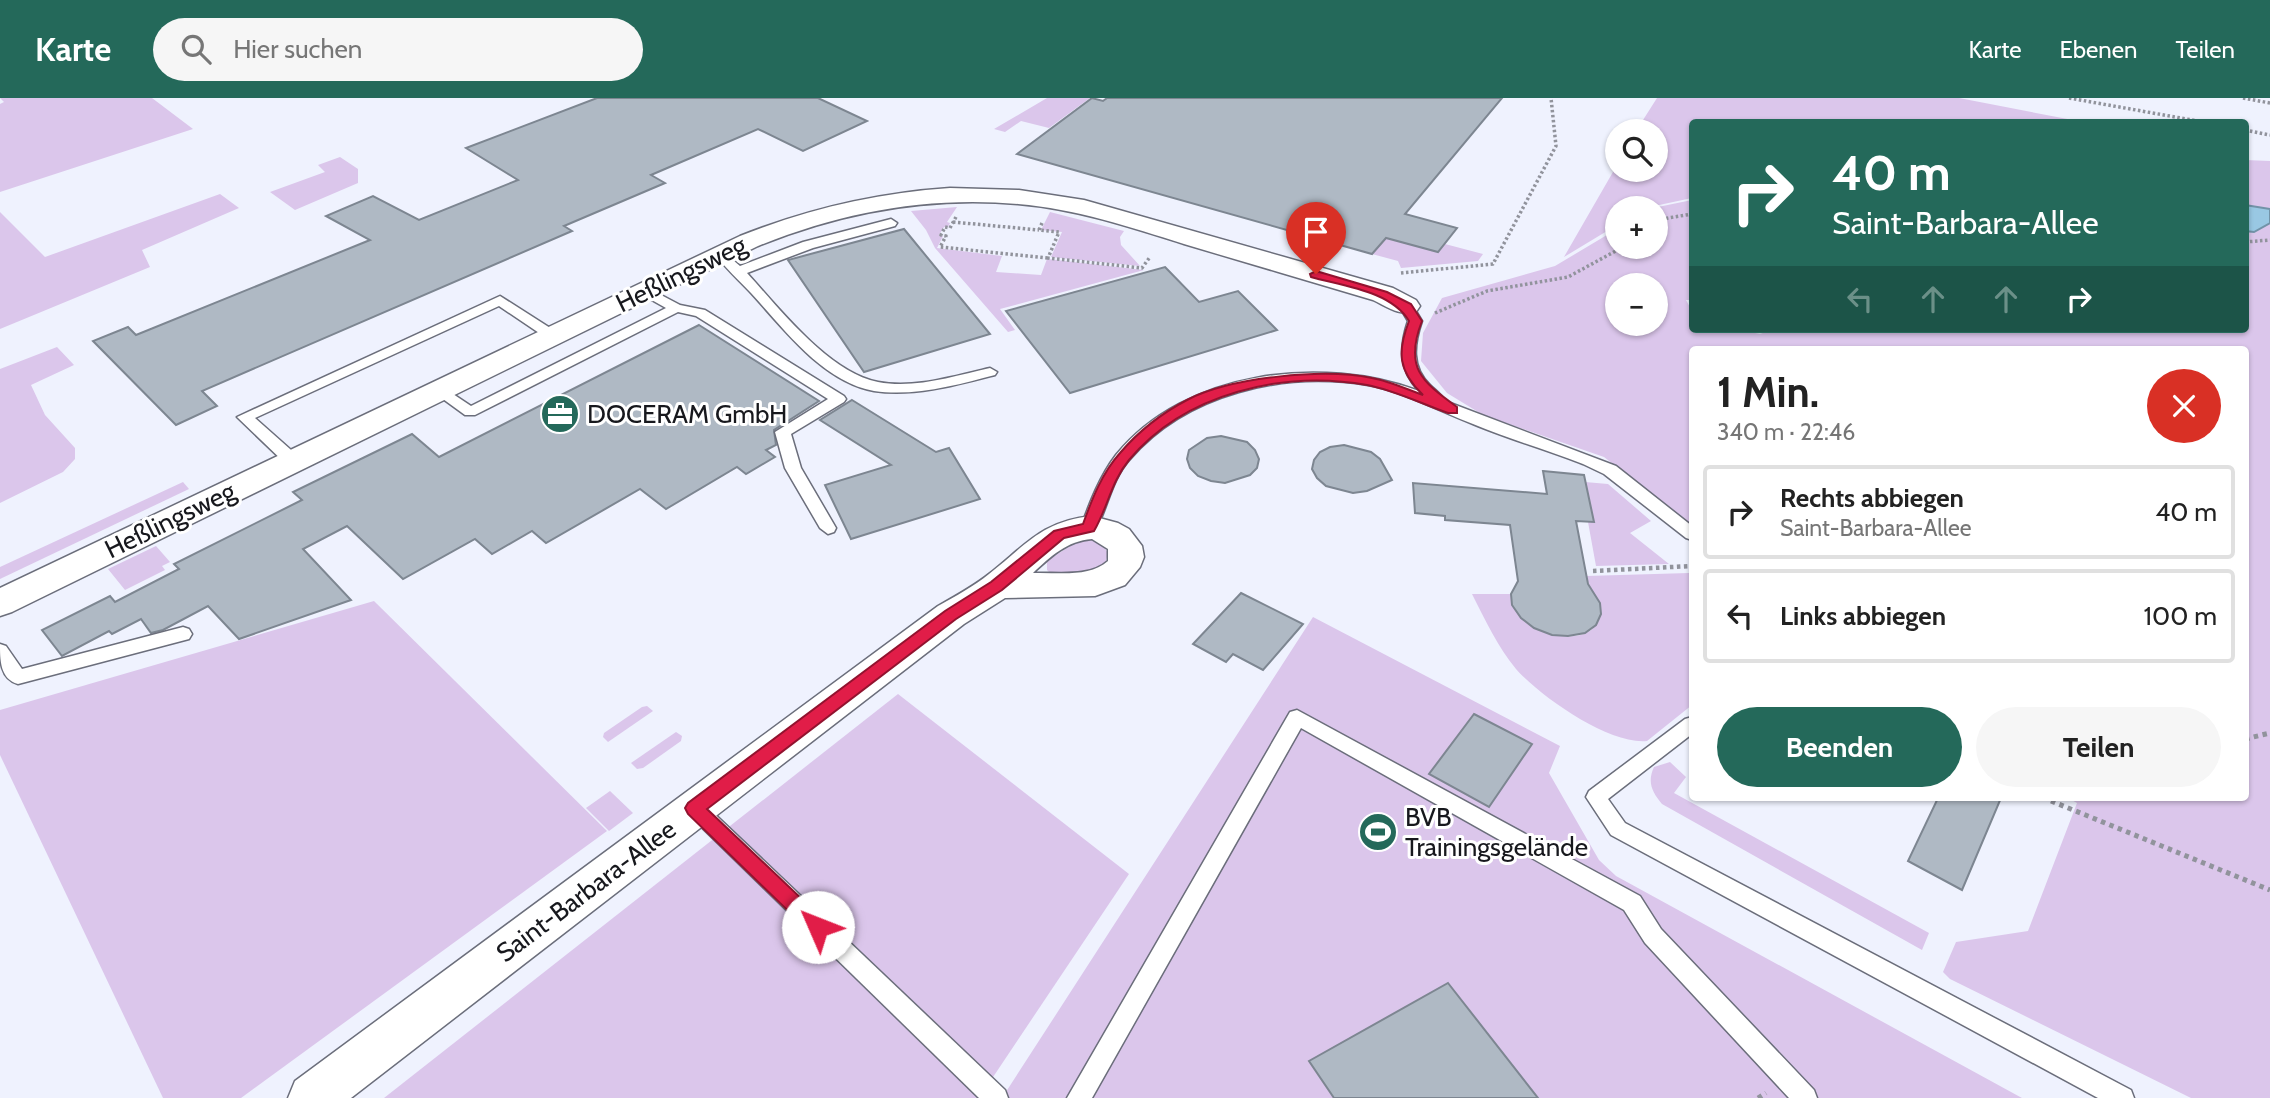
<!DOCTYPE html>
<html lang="de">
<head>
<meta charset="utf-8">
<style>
  :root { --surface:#fff; --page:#f6f6f6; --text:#222; --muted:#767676; --line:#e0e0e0; --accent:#24695a }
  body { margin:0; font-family:Cabin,sans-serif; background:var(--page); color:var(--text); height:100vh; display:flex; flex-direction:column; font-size:26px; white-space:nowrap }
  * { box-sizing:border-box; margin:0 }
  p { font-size:23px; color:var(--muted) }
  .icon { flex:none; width:38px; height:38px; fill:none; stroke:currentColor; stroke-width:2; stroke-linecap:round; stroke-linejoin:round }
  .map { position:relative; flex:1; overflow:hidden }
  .side { position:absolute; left:1689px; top:248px; width:560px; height:455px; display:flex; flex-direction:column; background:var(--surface); border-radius:7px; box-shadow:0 2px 5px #0004 }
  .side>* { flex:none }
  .top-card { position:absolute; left:1689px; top:21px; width:560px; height:214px; border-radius:7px; box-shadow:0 2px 5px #0004; background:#24695a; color:#fff; overflow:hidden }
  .fabs { position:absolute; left:1605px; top:21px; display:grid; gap:14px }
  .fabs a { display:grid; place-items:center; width:63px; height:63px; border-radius:50%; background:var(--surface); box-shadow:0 2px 5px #0004; font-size:35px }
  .pin { position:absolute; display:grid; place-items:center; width:60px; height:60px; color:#fff; margin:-72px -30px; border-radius:50% 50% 50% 0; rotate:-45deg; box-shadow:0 0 7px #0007 }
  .pin .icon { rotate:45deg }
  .me { position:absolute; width:77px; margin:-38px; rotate:314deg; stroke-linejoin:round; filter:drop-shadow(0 0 5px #0008) }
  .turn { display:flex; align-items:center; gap:24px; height:147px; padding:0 28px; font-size:32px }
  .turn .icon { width:91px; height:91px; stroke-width:2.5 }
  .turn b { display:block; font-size:49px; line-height:60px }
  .lanes { display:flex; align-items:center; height:66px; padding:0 28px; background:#0003; justify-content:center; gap:35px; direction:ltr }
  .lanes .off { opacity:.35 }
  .round { display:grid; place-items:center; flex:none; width:74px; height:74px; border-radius:37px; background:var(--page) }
  .headline { display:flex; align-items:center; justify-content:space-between; height:119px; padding:0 28px }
  h1 { font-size:42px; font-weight:800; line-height:52px }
  .primary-button { display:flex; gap:14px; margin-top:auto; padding:14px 28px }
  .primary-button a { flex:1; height:80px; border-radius:42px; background:var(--accent); color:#fff; font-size:28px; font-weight:800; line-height:80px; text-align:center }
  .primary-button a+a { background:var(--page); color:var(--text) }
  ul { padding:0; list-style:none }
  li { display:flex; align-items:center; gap:21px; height:94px; margin:0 14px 10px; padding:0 14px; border:4px solid var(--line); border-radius:7px }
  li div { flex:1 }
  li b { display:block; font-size:26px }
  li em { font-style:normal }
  header { display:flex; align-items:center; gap:42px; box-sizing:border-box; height:98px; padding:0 35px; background:var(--accent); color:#fff }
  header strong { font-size:33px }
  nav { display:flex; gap:38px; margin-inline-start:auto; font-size:24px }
  .search { width:490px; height:63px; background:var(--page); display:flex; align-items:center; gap:18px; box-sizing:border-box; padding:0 24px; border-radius:38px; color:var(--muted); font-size:26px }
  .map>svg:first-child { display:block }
  .green { fill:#dbc6eb; fill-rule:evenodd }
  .water { fill:#99c8e3; stroke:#7293a8; stroke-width:2 }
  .building { fill:#afb9c4; stroke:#7d8691; stroke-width:2 }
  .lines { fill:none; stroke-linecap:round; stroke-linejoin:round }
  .service-casing { stroke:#6b6e7b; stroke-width:3 }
  .minor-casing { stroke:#6b6e7b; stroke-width:3 }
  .path-far2 { stroke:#91939c; stroke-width:3.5; stroke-dasharray:2.5 2.5; stroke-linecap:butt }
  .path-far1 { stroke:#91939c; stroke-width:4.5; stroke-dasharray:3.5 3.5; stroke-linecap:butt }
  .path { stroke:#91939c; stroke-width:5; stroke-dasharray:4.5 4.5; stroke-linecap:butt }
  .service { fill:#fff; fill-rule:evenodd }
  .minor { fill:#fff; fill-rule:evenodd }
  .route { fill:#e11d48; stroke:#92132f; stroke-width:2 }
  .labels { text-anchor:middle; stroke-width:6; stroke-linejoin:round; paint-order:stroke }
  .street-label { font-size:26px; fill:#17181d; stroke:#fff }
  .poi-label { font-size:26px; fill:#17181d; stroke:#fff; text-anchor:start }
</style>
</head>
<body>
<header>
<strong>Karte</strong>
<div class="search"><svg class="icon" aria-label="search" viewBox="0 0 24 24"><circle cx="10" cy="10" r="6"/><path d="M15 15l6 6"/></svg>Hier suchen</div>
<nav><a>Karte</a><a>Ebenen</a><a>Teilen</a></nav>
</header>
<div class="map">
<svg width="2270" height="1000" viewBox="0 0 2270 1000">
  <rect width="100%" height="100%" fill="#eff2fe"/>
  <g class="green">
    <polygon points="0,0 152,0 193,31 0,94 0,6 4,4"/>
    <polygon points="1047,0 1090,0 1049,30 1021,23 1005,34 994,31"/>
    <polygon points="1657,0 1959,0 2083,24 1692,24 1692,100 1645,110 1617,110 1617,127 1564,159 1617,67 1617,72 1656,72 1656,33 1636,33"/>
    <polygon points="340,59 358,71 358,85 295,112 270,94 325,74 318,67"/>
    <path d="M2245 62 2270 63V1000H2191L1950 881 1943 874 1956 844 2028 833 2077 705 2068 700H2245V252H1692V427L1604 359 1483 317 1447 295 1421 263 1423 235 1442 200 1555 168 1617 131V149H1656V110H1653L1692 102V202H1686L1692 213V231H1735L1760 236 1774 231H2245ZM1617 187H1656V226H1617Z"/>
    <polygon points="220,96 239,110 142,152 150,169 0,231 0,114 45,159"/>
    <polygon points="957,109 947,124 950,125 948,129 944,129 939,137 943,138 937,150 1002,158 996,174 1041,177 1047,161 1144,172 1000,211 1015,232 1008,234 935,150 926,132 911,113"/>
    <polygon points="1050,114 1124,133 1120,139 1121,147 1140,168 1051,159 1062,134 1041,132"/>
    <polygon points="1386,140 1438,154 1445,146 1483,156 1478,163 1401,170 1398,163 1372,156"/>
    <polygon points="57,249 74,267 31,287 45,317 75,350 75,361 63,374 0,405 0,271"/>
    <polygon points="183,384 189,391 0,481 0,469"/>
    <polygon points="1585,384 1608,386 1651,423 1630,435 1669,466 1596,468 1588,424 1593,424"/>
    <path d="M1079 442C1092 441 1101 443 1108 455L1105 467 1092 475H1050L1047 472V463Z"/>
    <polygon points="156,448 170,464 162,468 165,472 125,492 108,471"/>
    <path d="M1689 475 1692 477V607L1647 643C1609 647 1540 598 1516 571 1498 549 1485 522 1472 496H1511C1515 538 1592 555 1600 518 1604 504 1589 492 1586 478Z"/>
    <polygon points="374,503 607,733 241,1000 163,1000 0,657 0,612"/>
    <polygon points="1313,519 1560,648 1549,675 1599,762 1616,778 2022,1000 1002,1000"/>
    <polygon points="898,596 1129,776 979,1000 384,1000"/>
    <polygon points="647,608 653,613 608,644 603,639 604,635 642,609"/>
    <polygon points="676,634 682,638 681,643 643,670 637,671 631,665"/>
    <path d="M1670 664 1686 679 1674 695 1929 835 1922 852 1662 706C1652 694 1647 684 1654 669Z"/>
    <polygon points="610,693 633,715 609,733 586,710"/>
  </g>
  <polygon class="water" points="2245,107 2270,111 2270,125 2254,134 2245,133"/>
  <g class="building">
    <polygon points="597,0 818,0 867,23 803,53 758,31 651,77 665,85 564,128 572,133 202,293 217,308 176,327 93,243 128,229 136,237 370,142 326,118 373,98 419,122 518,82 466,50"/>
    <polygon points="1092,0 1103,3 1107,0 1502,0 1405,116 1457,130 1438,154 1386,140 1372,156 1017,56"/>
    <polygon points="904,131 990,236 864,274 788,162"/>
    <polygon points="1165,169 1199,204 1238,193 1277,232 1070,295 1006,213"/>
    <polygon points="699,227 819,303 774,332 776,347 766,352 775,359 746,376 737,369 666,411 640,391 546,445 532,433 492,456 475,441 403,481 347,428 303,451 351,502 239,541 208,508 163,532 151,535 141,521 112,536 109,533 62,558 42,532 110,498 115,504 179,471 174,466 302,402 293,394 412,336 439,359"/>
    <polygon points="852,302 936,354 949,350 980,401 851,441 825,387 891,367 820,322"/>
    <polygon points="1221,338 1247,344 1255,352 1259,361 1257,370 1250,377 1225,385 1211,383 1198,378 1190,370 1187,361 1189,352 1207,340"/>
    <polygon points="1344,347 1371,354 1380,361 1392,382 1367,393 1353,395 1326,388 1317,380 1312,371 1314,362 1320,354 1330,349"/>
    <polygon points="1543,373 1584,377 1594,424 1576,423 1588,486 1600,505 1601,516 1596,527 1585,535 1568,538 1552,537 1534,530 1521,520 1512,507 1511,496 1518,483 1510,427 1445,422 1445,418 1415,415 1413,385 1547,396"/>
    <polygon points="1241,495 1303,526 1263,572 1233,556 1226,564 1193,546"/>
    <polygon points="1474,616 1532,646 1489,709 1429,676"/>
    <polygon points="1938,700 2001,700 1962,792 1908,763"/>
    <polygon points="1448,885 1538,1000 1334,1000 1309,963"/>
  </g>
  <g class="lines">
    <defs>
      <g id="service">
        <path d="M891 121 897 125 895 128 813 150 747 175C779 210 829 275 878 284 915 291 954 278 990 270L997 274 995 277C957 287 914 299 874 293 823 284 784 231 751 195 739 182 725 170 715 156L721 152 740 168 803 144Z"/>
        <polygon points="646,189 680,207 705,212 844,298 846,301 844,304 791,336 801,370 836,430 834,434 828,436 820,430 785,370 775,334 828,301 696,218 678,214 475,317 465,317 432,293 434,290 444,290 471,308 666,210 641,196 641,190"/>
        <polygon points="500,198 558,235 558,241 548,241 499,208 255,320 299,359 301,363 293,368 287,367 237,319"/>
        <path d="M1406 204 1411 205 1422 223C1414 246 1411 269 1430 287 1436 293 1442 297 1445 303L1616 368 1692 428V442L1686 440 1604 376 1583 366C1547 352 1509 341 1473 326 1439 313 1405 294 1368 287 1284 273 1187 295 1130 361 1111 382 1108 410 1095 433H1083L1081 429C1090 404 1100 378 1116 357 1185 272 1323 257 1419 293 1399 272 1399 250 1408 223L1399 208Z"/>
        <path d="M183 529 189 531 192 536 189 541 18 586C0 581 0 562 0 546L6 548 22 571Z"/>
        <polygon points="1297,612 1640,798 1661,831 1814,992 1817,1000 1789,1000 1645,845 1624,812 1301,630 1092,1000 1067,1000 1290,614"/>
        <polygon points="1692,619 1692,636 1608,701 1625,725 2131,992 2134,1000 2098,1000 1611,737 1586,699 1589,693 1685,621"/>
        <polygon points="695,702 702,704 1005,992 1008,1000 979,1000 688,716 685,710 688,704"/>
      </g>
      <g id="minor">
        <path d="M950 90 1019 92 1084 102 1393 190 1416 202 1420 208 1416 214C1399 218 1388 209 1373 202 1310 183 1247 165 1184 146 1130 129 1076 111 1018 106 928 98 842 114 758 148L12 514 0 518V490L740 138C808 111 876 95 950 90Z"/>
        <path d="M1092 418 1118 425 1129 431 1142 448 1144 459 1140 469 1125 487 1095 498 1005 500 964 526 351 1000H288L295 983 938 508C956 498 974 488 989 476 1026 447 1042 423 1092 418ZM1092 441 1108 451V463C1089 480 1058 474 1033 475 1051 458 1067 443 1092 441Z"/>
      </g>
    </defs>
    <use href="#service" class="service-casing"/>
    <use href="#minor" class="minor-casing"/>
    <g class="path-far2">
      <polyline points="2069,0 2203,24"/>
      <polyline points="2243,0 2270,5"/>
      <polyline points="2245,32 2270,37"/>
      <polyline points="956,119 950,130 945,129 941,137 946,138 940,149 1048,160"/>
      <polyline points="1656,122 1692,116"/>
      <polyline points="953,124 1039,132"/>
      <polyline points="1042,125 1039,132 1059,134 1048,160 1142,170 1150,159"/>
      <polyline points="2245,144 2270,142"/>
      <polyline points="1401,175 1493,166 1556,48 1551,0"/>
      <polyline points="1435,215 1487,193 1568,179 1623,149"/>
    </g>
    <polyline class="path-far1" points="1593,473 1692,468"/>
    <g class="path">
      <polyline points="2245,641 2270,635"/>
      <polyline points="2051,703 2270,792"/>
      <polyline points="1758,1000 1766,995"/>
    </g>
    <use href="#service" class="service"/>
    <use href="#minor" class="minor"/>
  </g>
  <path class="route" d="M1316 173 1387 194 1411 206 1422 223C1404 269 1421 283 1457 309V315H1448C1422 306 1394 292 1367 287 1284 272 1185 295 1129 362 1111 384 1108 409 1094 433L1064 440 1002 492 956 521 707 711 825 823 828 829 825 835 818 838 811 835 688 716 685 710 688 705 945 513 991 484 1054 433 1083 426C1092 401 1102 375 1120 355 1138 334 1162 315 1187 302 1231 279 1324 270 1372 280 1389 283 1406 291 1423 297 1398 273 1397 254 1409 223 1391 193 1343 188 1311 179L1310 176Z"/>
  <defs>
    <symbol id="office-disc" viewBox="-11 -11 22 22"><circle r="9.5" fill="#24695a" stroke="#fff"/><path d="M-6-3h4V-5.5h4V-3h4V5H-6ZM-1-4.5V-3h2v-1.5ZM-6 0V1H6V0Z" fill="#fff"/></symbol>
    <symbol id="stadium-disc" viewBox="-11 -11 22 22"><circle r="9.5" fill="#24695a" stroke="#fff"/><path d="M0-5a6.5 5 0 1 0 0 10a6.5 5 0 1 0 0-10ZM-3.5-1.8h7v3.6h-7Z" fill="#fff"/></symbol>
  </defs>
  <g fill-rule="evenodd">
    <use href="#office-disc" x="538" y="294" width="44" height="44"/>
    <use href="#stadium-disc" x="1356" y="712" width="44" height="44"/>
  </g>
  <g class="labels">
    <g class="street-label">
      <text transform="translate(681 176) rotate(-26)" y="9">Heßlingsweg</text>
      <text transform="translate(170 422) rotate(-26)" y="9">Heßlingsweg</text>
      <text transform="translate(586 793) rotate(-37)" y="9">Saint-Barbara-Allee</text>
    </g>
    <g class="poi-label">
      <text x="587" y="325">DOCERAM GmbH</text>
      <text x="1405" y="728">BVB<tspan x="1405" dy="30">Trainingsgelände</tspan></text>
    </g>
  </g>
</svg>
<div class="fabs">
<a><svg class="icon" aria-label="search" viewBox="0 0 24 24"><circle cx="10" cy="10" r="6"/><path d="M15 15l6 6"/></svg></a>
<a>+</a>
<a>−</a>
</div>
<div class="pin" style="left:1316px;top:176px;background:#d93025"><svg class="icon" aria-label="arrive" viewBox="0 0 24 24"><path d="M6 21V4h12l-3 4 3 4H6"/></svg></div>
<svg class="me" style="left:818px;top:829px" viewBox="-20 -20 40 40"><circle r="19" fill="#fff"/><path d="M0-13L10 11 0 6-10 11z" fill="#e11d48"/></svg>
<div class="top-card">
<div class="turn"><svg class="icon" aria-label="right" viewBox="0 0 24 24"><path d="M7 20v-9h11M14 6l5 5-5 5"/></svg><div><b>40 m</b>Saint-Barbara-Allee</div></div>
<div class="lanes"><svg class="icon off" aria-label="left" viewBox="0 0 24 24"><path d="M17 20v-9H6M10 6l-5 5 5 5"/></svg><svg class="icon off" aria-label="ahead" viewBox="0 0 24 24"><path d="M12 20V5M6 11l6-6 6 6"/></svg><svg class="icon off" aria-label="ahead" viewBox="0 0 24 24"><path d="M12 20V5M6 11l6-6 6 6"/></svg><svg class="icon" aria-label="right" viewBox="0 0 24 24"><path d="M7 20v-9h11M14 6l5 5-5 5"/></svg></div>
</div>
<section class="side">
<div class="headline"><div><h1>1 Min.</h1><p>340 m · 22:46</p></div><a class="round" style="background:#d93025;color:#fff"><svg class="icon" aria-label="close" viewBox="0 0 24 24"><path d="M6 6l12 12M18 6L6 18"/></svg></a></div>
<ul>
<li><svg class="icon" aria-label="right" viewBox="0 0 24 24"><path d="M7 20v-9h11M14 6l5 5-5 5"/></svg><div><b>Rechts abbiegen</b><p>Saint-Barbara-Allee</p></div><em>40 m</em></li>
<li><svg class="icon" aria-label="left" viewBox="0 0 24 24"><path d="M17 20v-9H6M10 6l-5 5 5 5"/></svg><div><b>Links abbiegen</b></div><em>100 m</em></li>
</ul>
<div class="primary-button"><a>Beenden</a><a>Teilen</a></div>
</section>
</div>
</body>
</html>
